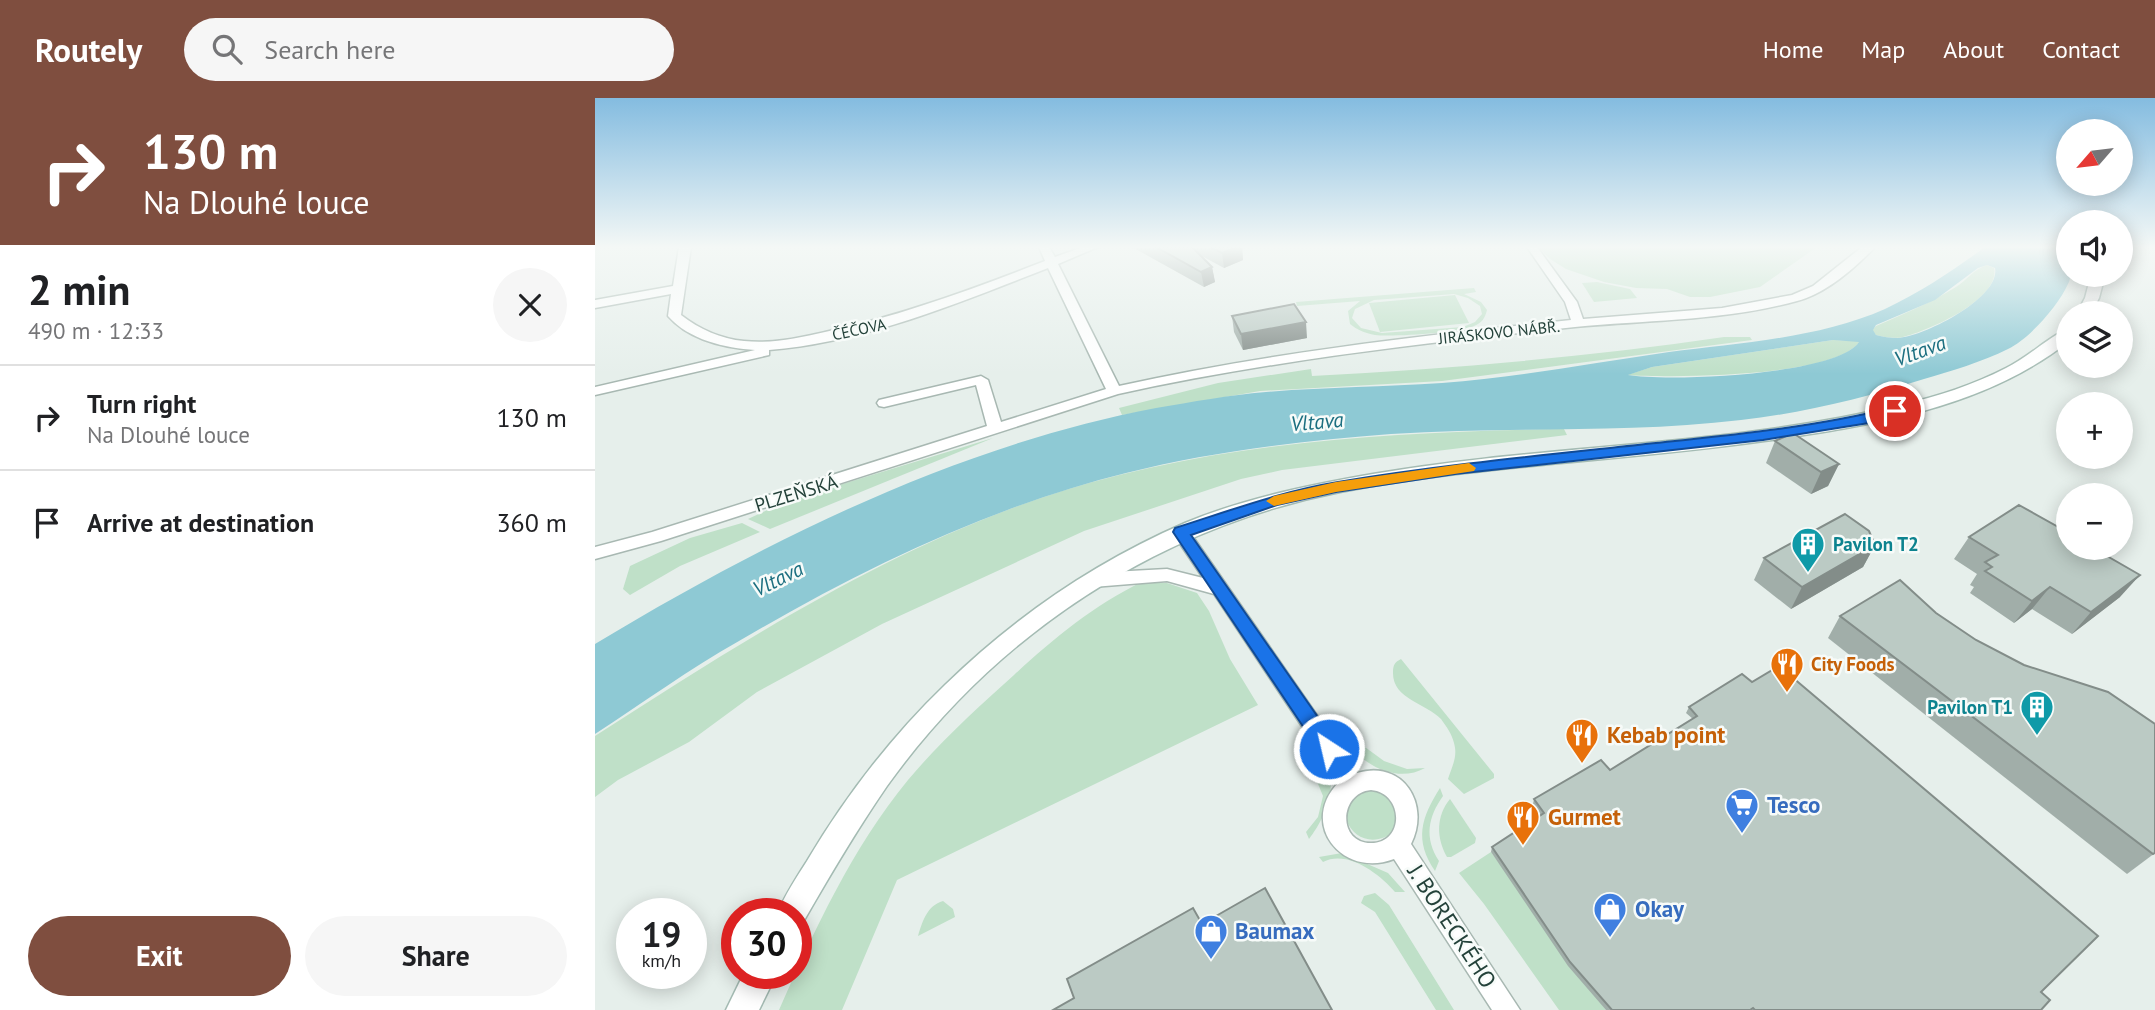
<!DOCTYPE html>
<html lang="en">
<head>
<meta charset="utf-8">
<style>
  :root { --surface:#fff; --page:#f6f6f6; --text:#202124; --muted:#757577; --line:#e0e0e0; --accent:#7f4e3f }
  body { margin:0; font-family:"PT Sans",sans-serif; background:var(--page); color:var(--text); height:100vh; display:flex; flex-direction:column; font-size:26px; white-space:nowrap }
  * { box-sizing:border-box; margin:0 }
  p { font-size:23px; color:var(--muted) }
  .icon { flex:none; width:38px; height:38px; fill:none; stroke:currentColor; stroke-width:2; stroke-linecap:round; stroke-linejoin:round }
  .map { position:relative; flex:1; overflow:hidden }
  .details { display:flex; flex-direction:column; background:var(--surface); width:595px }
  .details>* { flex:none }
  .hud { background:#7f4e3f; color:#fff; overflow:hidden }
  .needle { width:46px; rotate:242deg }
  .tools { position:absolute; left:1461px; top:21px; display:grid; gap:14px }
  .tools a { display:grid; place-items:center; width:77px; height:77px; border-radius:50%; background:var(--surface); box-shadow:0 4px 18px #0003; font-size:35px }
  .speed { position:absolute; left:21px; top:800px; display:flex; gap:14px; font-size:35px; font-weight:700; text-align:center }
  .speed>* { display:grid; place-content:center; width:91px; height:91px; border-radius:50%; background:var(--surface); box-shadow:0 4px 18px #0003; line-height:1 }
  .speed small { font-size:18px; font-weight:400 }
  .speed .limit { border:10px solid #d22; background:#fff; color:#111 }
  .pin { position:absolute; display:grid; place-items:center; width:60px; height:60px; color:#fff; margin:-30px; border:4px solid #fff; border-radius:50%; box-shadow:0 2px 7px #0007 }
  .me { position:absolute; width:77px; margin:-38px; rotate:325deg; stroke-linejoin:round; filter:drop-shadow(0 0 5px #0008) }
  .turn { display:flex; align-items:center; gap:24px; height:147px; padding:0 28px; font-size:32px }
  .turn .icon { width:91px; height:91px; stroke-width:2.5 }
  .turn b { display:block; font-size:49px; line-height:60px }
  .round { display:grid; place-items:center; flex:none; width:74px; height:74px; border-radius:37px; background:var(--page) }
  .headline { display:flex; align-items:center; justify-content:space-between; height:119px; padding:0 28px }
  h1 { font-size:42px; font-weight:600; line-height:52px }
  .button { display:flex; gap:14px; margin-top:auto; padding:14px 28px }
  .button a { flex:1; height:80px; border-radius:42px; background:var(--accent); color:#fff; font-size:28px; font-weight:600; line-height:80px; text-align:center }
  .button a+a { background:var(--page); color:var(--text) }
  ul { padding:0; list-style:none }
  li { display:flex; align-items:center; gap:21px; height:105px; padding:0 28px; border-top:2px solid var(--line) }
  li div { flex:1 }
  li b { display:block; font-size:26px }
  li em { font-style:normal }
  header { display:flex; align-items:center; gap:42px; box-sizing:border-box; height:98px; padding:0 35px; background:var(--accent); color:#fff }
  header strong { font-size:33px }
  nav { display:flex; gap:38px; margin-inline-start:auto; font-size:24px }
  .search { width:490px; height:63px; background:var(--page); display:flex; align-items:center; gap:18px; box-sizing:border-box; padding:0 24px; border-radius:38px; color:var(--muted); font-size:26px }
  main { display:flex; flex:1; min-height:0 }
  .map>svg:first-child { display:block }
  .green { fill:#bfe0c8; fill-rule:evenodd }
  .water { fill:#8ec9d4; fill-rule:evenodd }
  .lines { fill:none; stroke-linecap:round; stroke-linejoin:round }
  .minor-casing { stroke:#a8b8b2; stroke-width:3 }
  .secondary-casing { stroke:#a4bbb3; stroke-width:3 }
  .minor { fill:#fff; fill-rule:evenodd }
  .secondary { fill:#fff; fill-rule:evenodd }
  .wall { fill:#a1aea9 }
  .shaded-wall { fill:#838d89 }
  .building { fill:#bbcac4; stroke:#838d89; stroke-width:2 }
  .route { fill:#1a73e8; stroke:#114b97; stroke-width:2 }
  .slow { fill:#f59e0b }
  .labels { text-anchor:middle; stroke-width:5; stroke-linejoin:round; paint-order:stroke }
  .far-street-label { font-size:16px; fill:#24423a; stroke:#f7fbf9 }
  .street-label { font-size:19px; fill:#24423a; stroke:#f7fbf9 }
  .culture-label { font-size:19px; font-weight:bold; fill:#0d838f; stroke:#f7fbf9; text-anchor:start }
  .food-label { font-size:19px; font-weight:bold; fill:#c56008; stroke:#f7fbf9; text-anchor:start }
  .water-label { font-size:21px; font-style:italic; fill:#1c6f80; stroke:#f7fbf9 }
  .near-food-label { font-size:23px; font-weight:bold; fill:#c56008; stroke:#f7fbf9; text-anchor:start }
  .near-shop-label { font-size:23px; font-weight:bold; fill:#366cbe; stroke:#f7fbf9; text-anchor:start }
  .near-street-label { font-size:23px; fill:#24423a; stroke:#f7fbf9 }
</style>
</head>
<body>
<header>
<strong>Routely</strong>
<div class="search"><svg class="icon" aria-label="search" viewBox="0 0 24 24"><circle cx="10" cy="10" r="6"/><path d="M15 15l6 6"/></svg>Search here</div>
<nav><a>Home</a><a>Map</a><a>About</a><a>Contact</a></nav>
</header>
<main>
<section class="details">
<div class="hud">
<div class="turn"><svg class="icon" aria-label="right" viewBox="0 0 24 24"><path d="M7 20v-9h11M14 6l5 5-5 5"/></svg><div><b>130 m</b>Na Dlouhé louce</div></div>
</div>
<div class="headline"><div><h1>2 min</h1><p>490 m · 12:33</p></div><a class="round"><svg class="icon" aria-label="close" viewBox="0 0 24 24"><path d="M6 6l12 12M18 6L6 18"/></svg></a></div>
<ul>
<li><svg class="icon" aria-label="right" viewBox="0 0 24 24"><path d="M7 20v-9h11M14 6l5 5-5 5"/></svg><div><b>Turn right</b><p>Na Dlouhé louce</p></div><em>130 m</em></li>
<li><svg class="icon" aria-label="arrive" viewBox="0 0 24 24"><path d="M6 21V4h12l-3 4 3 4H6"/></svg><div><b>Arrive at destination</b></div><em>360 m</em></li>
</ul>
<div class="button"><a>Exit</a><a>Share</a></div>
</section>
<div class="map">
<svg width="1560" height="912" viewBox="0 0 1560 912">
  <rect width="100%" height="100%" fill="#e6efeb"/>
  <g class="green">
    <polygon points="943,149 1222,149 1165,189 1115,199 1095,199 1072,191 1041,190 1009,184 971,171 955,161"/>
    <path d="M1392 167 1399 170C1406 201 1333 233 1308 239 1299 241 1289 239 1281 237L1277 232 1281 228C1309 216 1335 205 1361 189 1372 182 1379 171 1392 167Z"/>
    <polygon points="1002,184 1035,191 1042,200 999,204 987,185"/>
    <path d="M879 190 881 194 869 196 886 204 892 212C890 220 887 225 879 228 865 235 796 239 780 237 770 235 762 232 755 226L753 213 765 203 702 208 701 204ZM859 196 873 200 885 208 887 216 880 224 868 229 787 235 766 230 757 220 760 211 779 202Z"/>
    <polygon points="860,197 874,225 785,234 774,205"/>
    <path d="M1129 239H1155L1157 242 847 283 665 293 527 317 524 310 623 285 716 271 717 278C855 271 992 259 1129 239Z"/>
    <path d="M1238 242 1265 243C1241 280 1076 280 1032 277L1057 269Z"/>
    <path d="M969 331 972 337 687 372 646 381 489 433 287 526 162 594 94 644 23 682 0 699V638C138 549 280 458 437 403 606 344 791 334 969 331Z"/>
    <polygon points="398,340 175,431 153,421 192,403"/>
    <polygon points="147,425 165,434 85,468 35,497 28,491 35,468 95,440"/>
    <path d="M547 484 572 485 602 495 614 513 635 561 663 607 302 782 247 912H184C219 833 257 750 313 682 345 644 382 610 419 577 458 541 499 507 547 484Z"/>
    <path d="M806 561 899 676V680L869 696 853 681C857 668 863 659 859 645 857 636 851 628 846 621 831 605 797 601 798 574 798 567 800 564 806 561Z"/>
    <path d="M763 644 789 663 812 671 830 670C804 685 770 669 754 646Z"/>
    <path d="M724 662C728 668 734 674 735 682 739 701 725 727 714 741L711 734 723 719 728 698 716 669Z"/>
    <path d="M845 690 848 698C833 719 829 740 844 763L840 773C819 742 826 720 845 690Z"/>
    <path d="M776 692 785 693 804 708 801 732C783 748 759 744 751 721 751 704 761 696 776 692Z"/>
    <path d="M855 701 881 740 880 745 856 759H852C841 740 841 718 855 701Z"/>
    <polygon points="896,754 1011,912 964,912 889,806 864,775"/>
    <path d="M747 755 793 775 810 794H800C785 776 752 751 728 764L724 759Z"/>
    <polygon points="780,795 794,807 859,912 841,912 780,814 766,805 769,798"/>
    <path d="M348 803 358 811 360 819 323 838C328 822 332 808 348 803Z"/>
  </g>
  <path class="water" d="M1390 149H1473C1474 161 1478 178 1473 186 1463 208 1434 241 1413 251 1387 264 1356 273 1329 281 1269 300 1208 315 1146 322 1030 336 912 328 796 336 707 343 618 353 531 375 394 409 265 472 144 543 94 571 48 605 0 636V546C173 442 361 348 561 310 597 304 634 297 671 294 730 289 789 289 847 285 923 279 999 265 1074 254 1144 245 1225 240 1290 211 1326 194 1359 172 1390 149ZM1392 167 1400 170C1406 200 1328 239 1303 240 1295 240 1288 239 1281 237L1278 232 1281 227 1340 202 1383 170ZM1238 242 1264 244C1243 277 1073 284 1033 277L1057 269Z"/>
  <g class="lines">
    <defs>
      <g id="minor">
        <path d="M84 149H96L86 217C104 231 126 241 149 243 177 246 203 240 230 234 305 218 378 191 450 163L444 149H454L460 159 488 149H503L463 166 524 288C672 255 824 238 976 222L970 204 932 149H942L982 204 988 221 1127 210 1197 197 1218 188 1267 149H1280C1260 170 1230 196 1202 203 1130 223 1054 222 980 229 827 245 673 263 523 296L66 443 0 461V449L57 434 392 328 381 287 289 309 284 308 282 305 284 302 386 278 393 282 406 324 511 291 453 170C366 204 268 245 174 252V257L0 297V289L160 252C130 250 94 242 73 218L76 196 0 210V202L78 188Z"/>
        <path d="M586 428 592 430 762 675C808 661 836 706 816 746L925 912H897L799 761C747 781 703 725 744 684L619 496 572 483 498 489 492 487 489 482 492 477 498 475 572 471 608 480 577 434ZM776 692C809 695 810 745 776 745 742 745 744 695 776 692Z"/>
      </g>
      <g id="secondary">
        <polygon points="1496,177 1510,177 1504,200 1496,215 1482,215 1490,200"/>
        <path d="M1474 230V243C1389 311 1273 328 1169 343 1028 363 885 367 745 394 562 430 400 537 292 688 261 733 234 779 207 826L201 829V816H182C190 797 201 780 212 763 250 699 296 639 350 587 420 519 500 464 590 425 650 400 715 387 778 376 953 346 1132 349 1305 307 1341 299 1378 287 1411 270 1432 260 1455 238 1474 230Z"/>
        <polygon points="149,875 182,875 164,912 131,912"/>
      </g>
    </defs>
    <use href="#minor" class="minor-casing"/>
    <use href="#secondary" class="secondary-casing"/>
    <use href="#minor" class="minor"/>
    <use href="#secondary" class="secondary"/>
  </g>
  <g class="wall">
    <polygon points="537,149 647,149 648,162 629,170 605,157 617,169 620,184 609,189"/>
    <polygon points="637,218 712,240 648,252 639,234"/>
    <polygon points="1180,343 1244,366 1233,388 1216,396 1171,365"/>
    <polygon points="1374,439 1525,499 1477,536 1437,511 1419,525 1375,495 1379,489 1375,487 1382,476 1359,461"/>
    <polygon points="1280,447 1268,469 1196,511 1159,482 1169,460"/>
    <polygon points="1245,518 1560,755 1532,776 1233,540"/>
    <polygon points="1094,609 1446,894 1446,912 1011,912 973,868 896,754 897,749 946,717 938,706 939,701 1015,672 1098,621 1091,615"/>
  </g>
  <g class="shaded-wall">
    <polygon points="642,149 647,149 648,162 629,170 627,155"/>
    <polygon points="617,169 620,184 609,189 606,174"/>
    <polygon points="711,224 712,240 648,252 646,236"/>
    <polygon points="1244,366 1233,388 1216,396 1226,374"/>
    <polygon points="1280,447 1268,469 1196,511 1207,489"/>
    <polygon points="1545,477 1525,499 1477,536 1496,514"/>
    <polygon points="1455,489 1437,511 1419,525 1437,503"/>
  </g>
  <g class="building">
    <polygon points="561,149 597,149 617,169 606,174"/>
    <polygon points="615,149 642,149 627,155"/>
    <polygon points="699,206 711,224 646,236 637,218"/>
    <polygon points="1198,335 1244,366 1226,374 1180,343"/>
    <polygon points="1424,407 1474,435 1474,450 1498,450 1545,477 1496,514 1455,489 1437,503 1390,473 1397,469 1390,464 1403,457 1374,439"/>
    <polygon points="1250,416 1274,433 1280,447 1207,489 1169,460"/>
    <polygon points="1305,482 1341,515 1381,542 1429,567 1513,594 1560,626 1560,755 1558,756 1245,518"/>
    <polygon points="1184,568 1503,838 1446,894 1455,902 1446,912 1160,912 1158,910 1155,912 1017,912 975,864 897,749 949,715 939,701 1006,662 1015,672 1102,618 1094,609 1147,576 1157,584"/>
    <polygon points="670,790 737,912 458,912 479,900 472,881 598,810 607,826"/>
  </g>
  <linearGradient id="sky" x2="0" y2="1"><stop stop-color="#84bce0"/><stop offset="0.54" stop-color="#f4f8f6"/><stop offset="1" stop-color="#f4f8f6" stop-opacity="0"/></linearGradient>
  <rect width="1560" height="276" fill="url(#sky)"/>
  <path class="route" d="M1300 309 1305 311V316L1274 325 1168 342 860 376 741 394 682 407 596 437 741 645 744 651 741 657 734 659 727 657 578 434 580 430C634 413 687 393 743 384 852 366 961 356 1070 344 1147 336 1225 328 1300 309Z"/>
  <polygon class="slow" points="874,365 881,370 879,373 741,394 679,408 671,403 679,398 741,384"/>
  <defs>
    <symbol id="building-pin" viewBox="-11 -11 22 30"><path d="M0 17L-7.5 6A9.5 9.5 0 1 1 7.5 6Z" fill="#0f9aa8" stroke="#f7fbf9"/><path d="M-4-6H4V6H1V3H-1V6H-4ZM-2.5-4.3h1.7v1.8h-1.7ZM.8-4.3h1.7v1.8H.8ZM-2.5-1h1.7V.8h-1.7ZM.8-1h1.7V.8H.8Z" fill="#fff"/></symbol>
    <symbol id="restaurant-pin" viewBox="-11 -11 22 30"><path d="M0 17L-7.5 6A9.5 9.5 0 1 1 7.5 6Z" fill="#e8710a" stroke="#f7fbf9"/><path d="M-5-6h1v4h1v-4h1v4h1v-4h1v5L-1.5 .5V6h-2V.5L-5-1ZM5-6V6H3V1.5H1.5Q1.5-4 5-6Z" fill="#fff"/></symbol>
    <symbol id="supermarket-pin" viewBox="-11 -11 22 30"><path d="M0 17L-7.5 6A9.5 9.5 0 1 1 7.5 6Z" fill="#3f7fe0" stroke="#f7fbf9"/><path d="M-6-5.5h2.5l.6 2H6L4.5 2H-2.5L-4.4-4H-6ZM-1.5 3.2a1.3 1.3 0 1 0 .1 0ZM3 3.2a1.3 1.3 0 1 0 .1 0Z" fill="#fff"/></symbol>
    <symbol id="shop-pin" viewBox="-11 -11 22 30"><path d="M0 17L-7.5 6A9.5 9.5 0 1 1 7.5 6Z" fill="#3f7fe0" stroke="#f7fbf9"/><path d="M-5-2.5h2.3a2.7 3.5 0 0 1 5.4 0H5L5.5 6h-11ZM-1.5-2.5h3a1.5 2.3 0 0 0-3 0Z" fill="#fff"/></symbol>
  </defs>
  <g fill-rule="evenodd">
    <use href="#building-pin" x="1194" y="427" width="38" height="52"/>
    <use href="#restaurant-pin" x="1173" y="547" width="38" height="52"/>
    <use href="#building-pin" x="1423" y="590" width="38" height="52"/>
    <use href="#restaurant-pin" x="968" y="618" width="38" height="52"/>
    <use href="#supermarket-pin" x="1128" y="688" width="38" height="52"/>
    <use href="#restaurant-pin" x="909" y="700" width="38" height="52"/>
    <use href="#shop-pin" x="996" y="792" width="38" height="52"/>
    <use href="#shop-pin" x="597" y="814" width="38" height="52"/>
  </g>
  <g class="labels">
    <g class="far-street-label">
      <text transform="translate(264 231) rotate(-12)" y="6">ČÉČOVA</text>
      <text transform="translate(904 234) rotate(-6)" y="6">JIRÁSKOVO NÁBŘ.</text>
    </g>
    <g class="street-label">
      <text transform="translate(201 395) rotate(-17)" y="7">PLZEŇSKÁ</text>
    </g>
    <g class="culture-label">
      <text x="1238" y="453">Pavilon T2</text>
      <text x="1418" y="616" text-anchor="end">Pavilon T1</text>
    </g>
    <g class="food-label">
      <text x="1216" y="573">City Foods</text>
    </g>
    <g class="water-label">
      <text transform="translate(1325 253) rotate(-20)" y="7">Vltava</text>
      <text transform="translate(722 324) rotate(-5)" y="7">Vltava</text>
      <text transform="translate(183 481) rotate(-26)" y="7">Vltava</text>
    </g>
    <g class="near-food-label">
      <text x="1012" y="645">Kebab point</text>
      <text x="953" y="727">Gurmet</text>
    </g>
    <g class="near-shop-label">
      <text x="1172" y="715">Tesco</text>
      <text x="1040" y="819">Okay</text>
      <text x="640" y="841">Baumax</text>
    </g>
    <g class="near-street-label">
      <text transform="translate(857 828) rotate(57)" y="8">J. BORECKÉHO</text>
    </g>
  </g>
</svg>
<div class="tools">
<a><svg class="needle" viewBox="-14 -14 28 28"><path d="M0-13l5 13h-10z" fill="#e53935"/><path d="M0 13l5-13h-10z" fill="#757577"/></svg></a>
<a><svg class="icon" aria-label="sound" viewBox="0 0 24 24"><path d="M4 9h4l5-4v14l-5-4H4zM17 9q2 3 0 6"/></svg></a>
<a><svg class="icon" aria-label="layers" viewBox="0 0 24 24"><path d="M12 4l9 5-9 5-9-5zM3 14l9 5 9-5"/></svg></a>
<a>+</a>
<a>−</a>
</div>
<div class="speed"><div>19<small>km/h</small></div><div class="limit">30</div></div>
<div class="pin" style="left:1300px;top:313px;background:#d93025"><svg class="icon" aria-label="arrive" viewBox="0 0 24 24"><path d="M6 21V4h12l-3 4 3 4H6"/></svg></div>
<svg class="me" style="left:734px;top:651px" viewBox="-20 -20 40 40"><circle r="17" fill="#1a73e8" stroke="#fff" stroke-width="3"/><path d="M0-11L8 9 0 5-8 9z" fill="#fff"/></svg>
</div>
</main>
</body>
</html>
